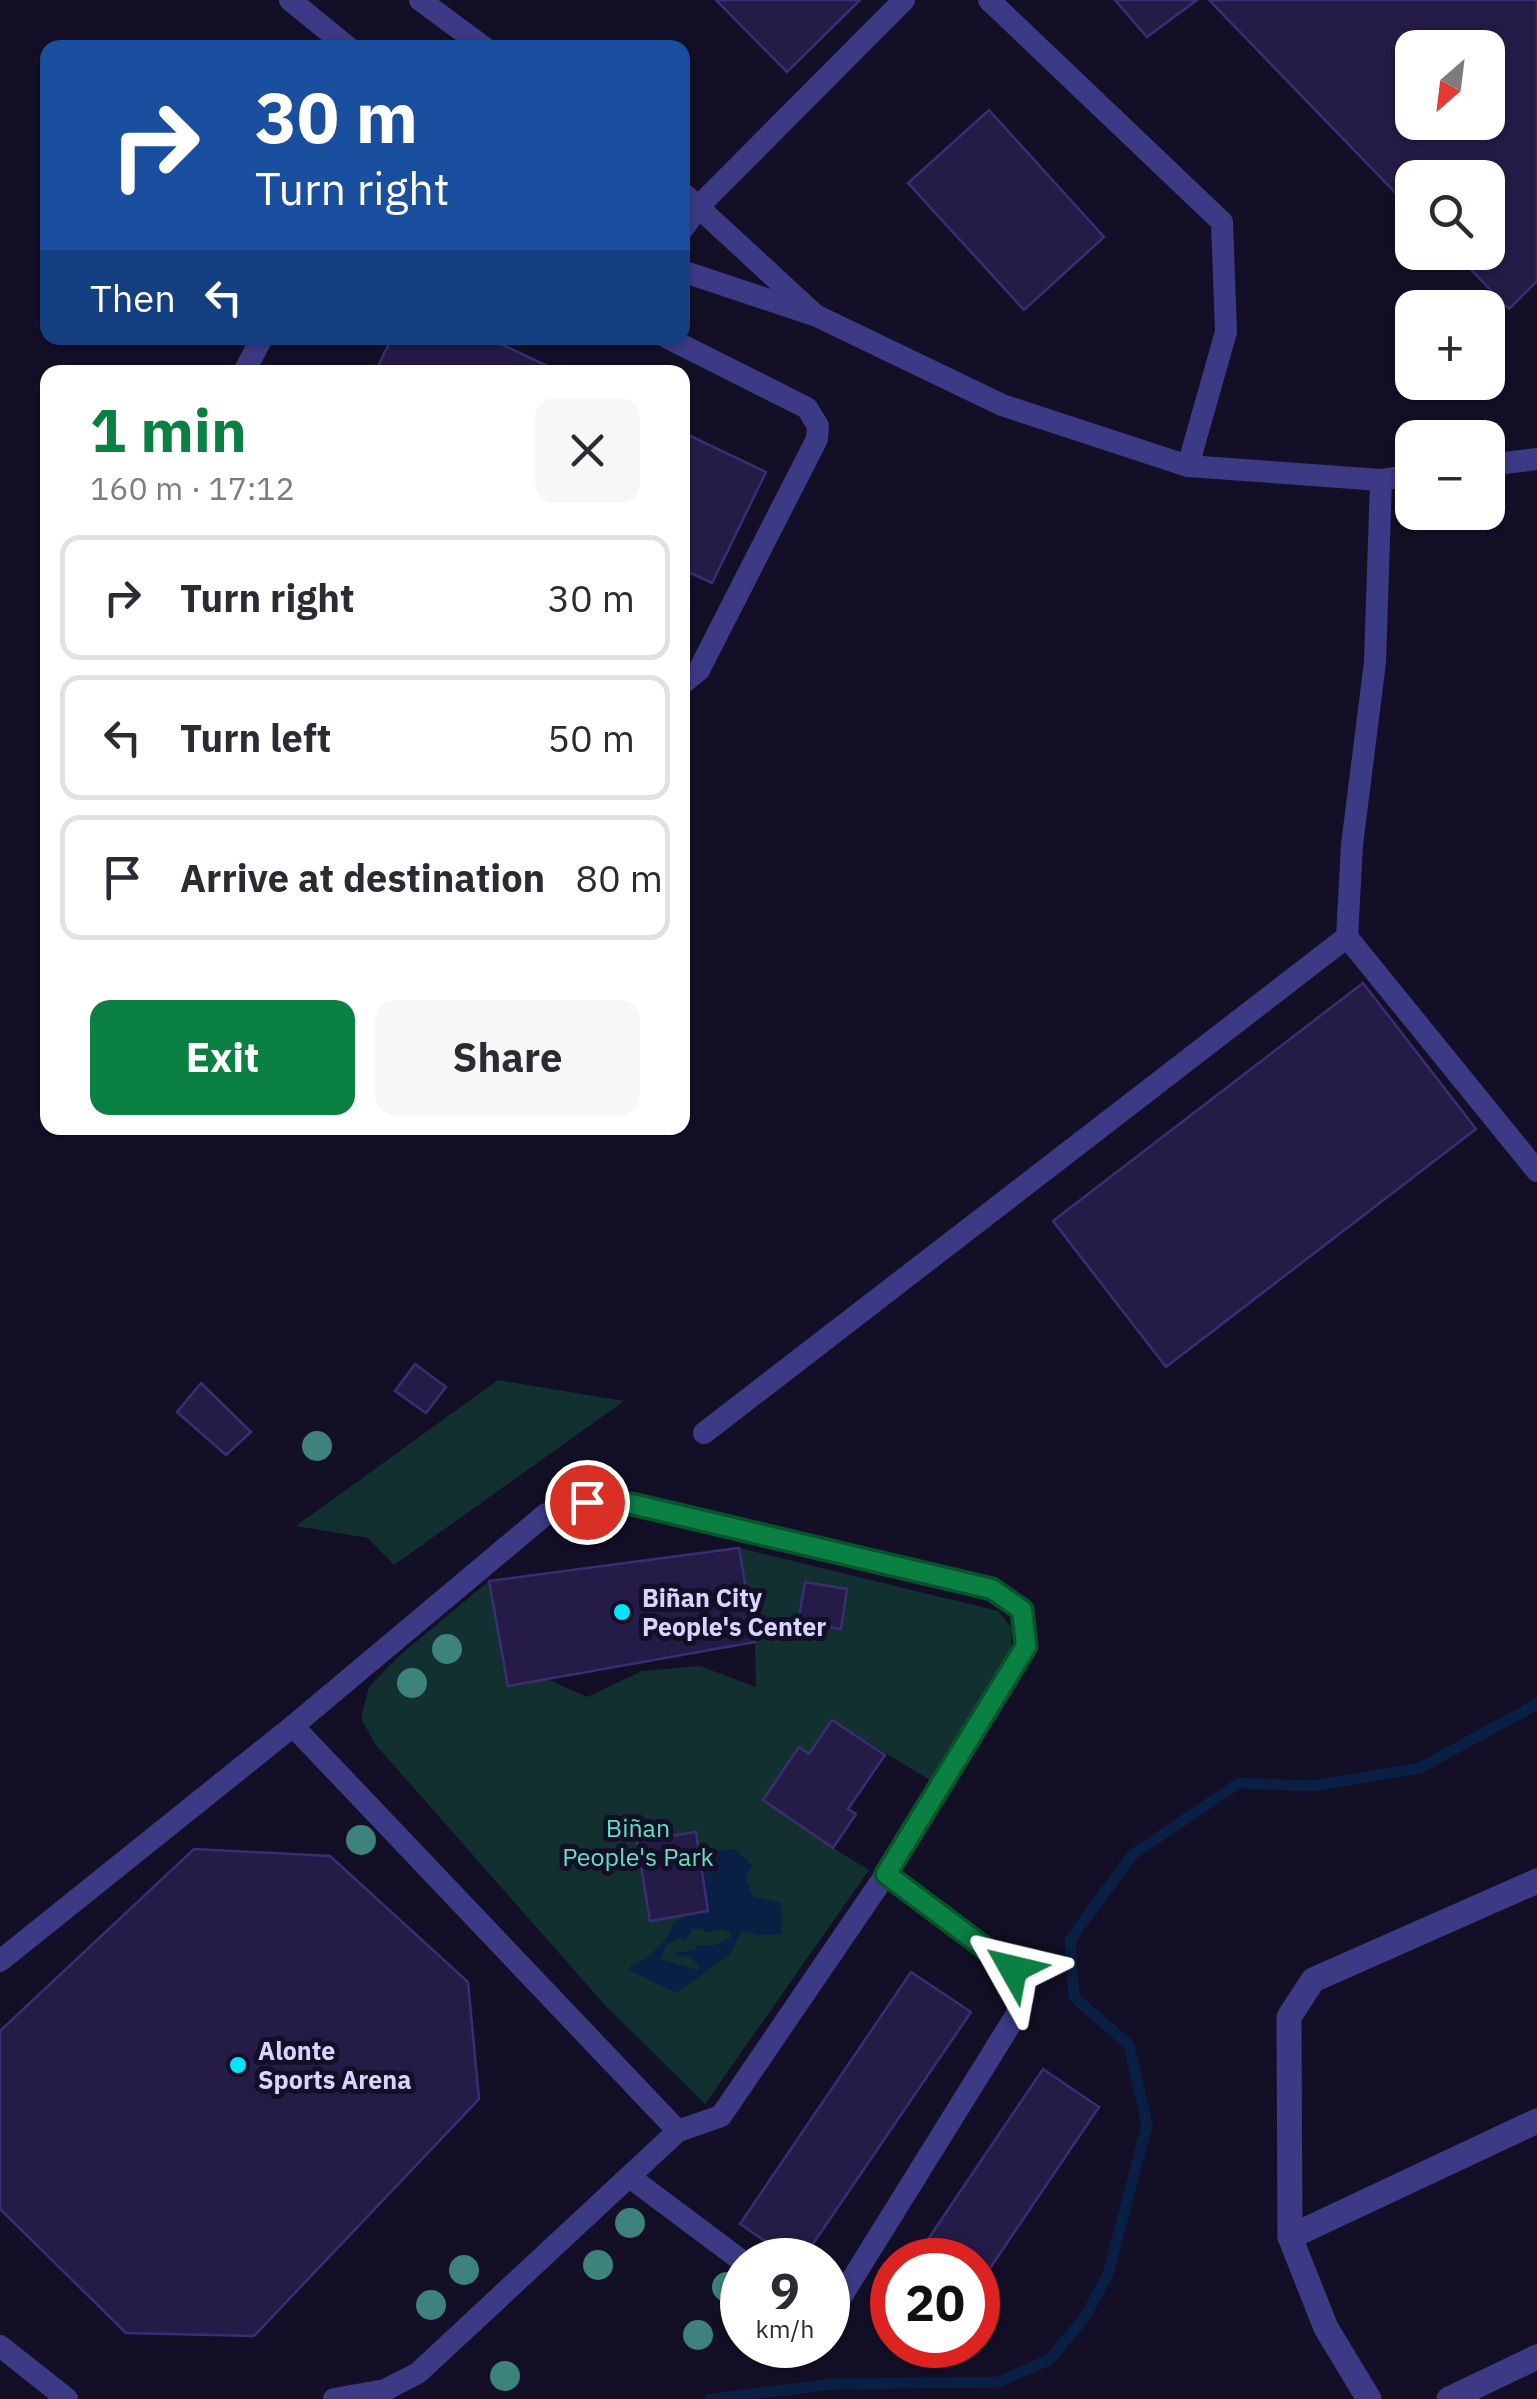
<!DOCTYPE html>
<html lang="en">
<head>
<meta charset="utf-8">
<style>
  :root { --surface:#fff; --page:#f7f7f7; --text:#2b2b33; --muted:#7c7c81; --line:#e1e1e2; --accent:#0b8043 }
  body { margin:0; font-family:"IBM Plex Sans",sans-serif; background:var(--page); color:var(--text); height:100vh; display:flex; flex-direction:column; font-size:38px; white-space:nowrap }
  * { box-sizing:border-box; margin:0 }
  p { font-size:32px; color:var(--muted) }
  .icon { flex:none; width:55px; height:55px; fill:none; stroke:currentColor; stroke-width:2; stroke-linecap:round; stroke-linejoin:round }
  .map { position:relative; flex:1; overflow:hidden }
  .details { position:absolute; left:40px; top:365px; width:650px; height:770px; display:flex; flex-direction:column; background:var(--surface); border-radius:20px; box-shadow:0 2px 8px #0004 }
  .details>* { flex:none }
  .hud { position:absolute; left:40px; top:40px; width:650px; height:305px; border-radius:20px; box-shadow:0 2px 8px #0004; background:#1a4fa0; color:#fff; overflow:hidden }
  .needle { width:65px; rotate:208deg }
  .controls { position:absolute; left:1395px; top:30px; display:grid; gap:20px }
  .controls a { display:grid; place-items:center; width:110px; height:110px; border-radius:20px; background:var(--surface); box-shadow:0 2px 8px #0004; font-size:50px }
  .speed { position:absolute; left:720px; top:2238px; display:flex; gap:20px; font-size:50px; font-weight:700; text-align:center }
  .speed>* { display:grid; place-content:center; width:130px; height:130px; border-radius:50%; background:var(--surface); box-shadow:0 2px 8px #0004; line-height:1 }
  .speed small { font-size:25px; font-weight:400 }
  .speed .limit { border:15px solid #d22; background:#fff; color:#111 }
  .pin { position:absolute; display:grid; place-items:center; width:85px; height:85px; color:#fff; margin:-42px; border:5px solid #fff; border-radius:50%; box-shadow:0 2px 10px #0007 }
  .me { position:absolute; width:110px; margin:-55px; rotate:307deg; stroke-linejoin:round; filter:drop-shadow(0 0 8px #0008) }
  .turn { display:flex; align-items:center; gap:35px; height:210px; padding:0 50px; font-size:45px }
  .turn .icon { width:130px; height:130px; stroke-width:2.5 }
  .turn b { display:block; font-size:70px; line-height:85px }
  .then { display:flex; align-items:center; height:95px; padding:0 50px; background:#0003; gap:20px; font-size:38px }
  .round { display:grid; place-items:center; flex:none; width:105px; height:105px; border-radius:20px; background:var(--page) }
  .summary { display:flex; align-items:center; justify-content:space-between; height:170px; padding:0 50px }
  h1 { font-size:60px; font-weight:700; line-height:75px; color:var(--accent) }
  .primary-button { display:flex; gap:20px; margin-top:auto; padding:20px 50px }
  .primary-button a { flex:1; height:115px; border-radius:20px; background:var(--accent); color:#fff; font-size:40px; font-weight:700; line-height:115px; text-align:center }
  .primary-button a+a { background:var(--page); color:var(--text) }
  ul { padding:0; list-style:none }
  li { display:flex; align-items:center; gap:30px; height:125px; margin:0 20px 15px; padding:0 30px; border:5px solid var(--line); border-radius:20px }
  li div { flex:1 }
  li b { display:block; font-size:38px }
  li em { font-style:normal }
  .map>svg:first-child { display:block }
  .green { fill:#12302f }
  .water { fill:#0a1f44; fill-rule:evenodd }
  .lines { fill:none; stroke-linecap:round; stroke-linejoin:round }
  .stream { stroke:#0a1f44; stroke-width:11 }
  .building { fill:#241b47; stroke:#3b2d73; stroke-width:2.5; fill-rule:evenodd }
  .lane { stroke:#3d3a85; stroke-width:22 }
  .street { stroke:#3d3a85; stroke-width:25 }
  .tree { fill:#3d827b }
  .route-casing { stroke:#07532c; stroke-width:25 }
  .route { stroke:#0b8043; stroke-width:18 }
  .poi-dot { fill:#00e5ff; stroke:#130f26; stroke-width:4 }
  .labels { text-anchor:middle; stroke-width:10; stroke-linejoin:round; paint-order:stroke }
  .poi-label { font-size:25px; font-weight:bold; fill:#d9d4ff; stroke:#130f26; text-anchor:start }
  .park-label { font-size:25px; fill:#5fe0c0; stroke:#130f26 }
</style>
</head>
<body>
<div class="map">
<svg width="1537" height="2399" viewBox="0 0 1537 2399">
  <rect width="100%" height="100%" fill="#130f26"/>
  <g class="green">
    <polygon points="498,1380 624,1401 394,1565 368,1538 296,1526"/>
    <polygon points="739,1548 998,1611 1012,1628 1011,1649 933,1782 832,1720 809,1754 799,1748 825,1843 869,1870 705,2104 603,2003 375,1744 361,1718 369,1687 398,1657 489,1581 508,1685 547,1679 587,1697 642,1671 700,1666 756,1687 755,1642"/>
  </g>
  <path class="water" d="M734 1849 752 1865 746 1877 752 1896 781 1903 782 1934 760 1935 742 1931 730 1954 676 1993 627 1969C646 1959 668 1945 673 1923L688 1915 707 1911 700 1861 714 1851ZM700 1928 706 1932 722 1929 731 1932 730 1938 712 1946 698 1945 695 1950 675 1953 677 1956 689 1957 700 1966 698 1970 660 1959 667 1944 678 1939 686 1940 691 1930Z"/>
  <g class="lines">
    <polyline class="stream" points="710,2399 834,2384 998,2382 1049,2360 1085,2317 1108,2274 1147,2125 1129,2045 1074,1997 1070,1940 1132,1855 1239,1783 1313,1786 1420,1768 1537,1704"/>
  </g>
  <g class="building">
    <polygon points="716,0 860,0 787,72"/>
    <polygon points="1115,0 1197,0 1147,37"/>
    <path d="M1209 0H1537V281L1509 309 1454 252H1488V178H1412V210ZM1412 48H1488V122H1412Z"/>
    <polygon points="989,110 1104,237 1024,310 908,183"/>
    <polygon points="392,338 488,338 560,372 375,372"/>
    <polygon points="682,432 766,472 712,583 682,569"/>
    <polygon points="1363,983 1476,1129 1166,1367 1053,1221"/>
    <polygon points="415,1364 446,1387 426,1413 395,1391"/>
    <polygon points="201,1383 251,1432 226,1455 177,1412"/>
    <polygon points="739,1548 755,1642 508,1686 489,1581"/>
    <polygon points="805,1582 847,1589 841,1629 798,1622"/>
    <polygon points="832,1720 885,1755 848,1809 856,1814 833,1848 763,1800 799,1747 809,1754"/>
    <polygon points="696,1832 708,1911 650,1921 637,1841"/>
    <polygon points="194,1849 330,1856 468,1982 479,2099 254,2336 126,2333 0,2209 0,2031"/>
    <polygon points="911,1972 971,2012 802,2260 793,2260 740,2224"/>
    <polygon points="1043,2069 1099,2107 978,2286 978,2260 914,2260"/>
  </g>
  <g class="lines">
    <g class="lane">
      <polyline points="290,0 349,48"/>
      <polyline points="420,0 485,48"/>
      <polyline points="989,0 1222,222 1226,332 1188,466"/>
      <polyline points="682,192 812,312"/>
      <polyline points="682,230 700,205 904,0"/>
      <polyline points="682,271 817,316 1002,405 1188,466 1381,480 1412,475"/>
      <polyline points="668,338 807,408 818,426 817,439 699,670 682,684"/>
      <polyline points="244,372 262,338"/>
      <polyline points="1488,465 1537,459"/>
      <polyline points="1347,937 1537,1171"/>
      <polyline points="704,1433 1347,937 1352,845 1375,662 1381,480"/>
      <polyline points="293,1726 678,2131"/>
      <polyline points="0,1961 293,1726 546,1514 587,1502 632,1504 992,1589 1022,1610 1026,1646 886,1874 721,2116 678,2131 418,2373 385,2390 334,2399"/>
      <polyline points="631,2178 742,2261"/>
      <polyline points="828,2305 838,2302 1015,2017 1024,1994 1013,1969 886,1874"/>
      <polyline points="0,2346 67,2399"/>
    </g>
    <g class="street">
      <polyline points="1290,2237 1537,2121"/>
      <polyline points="1369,2399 1326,2328 1290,2237 1289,2017 1313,1980 1537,1881"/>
      <polyline points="1449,2399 1537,2357"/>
    </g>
  </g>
  <g class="tree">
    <circle cx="317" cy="1446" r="15"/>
    <circle cx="447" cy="1649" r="15"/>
    <circle cx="412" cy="1683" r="15"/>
    <circle cx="361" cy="1840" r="15"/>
    <circle cx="630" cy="2223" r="15"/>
    <circle cx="598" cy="2265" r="15"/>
    <circle cx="464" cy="2270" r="15"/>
    <circle cx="727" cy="2287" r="15"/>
    <circle cx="431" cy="2305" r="15"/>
    <circle cx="698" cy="2335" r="15"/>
    <circle cx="505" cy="2376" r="15"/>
  </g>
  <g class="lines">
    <defs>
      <polyline id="route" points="587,1502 632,1504 992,1589 1022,1610 1026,1646 886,1874 1013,1969"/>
    </defs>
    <use href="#route" class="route-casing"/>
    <use href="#route" class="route"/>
  </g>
  <g class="poi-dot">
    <circle cx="622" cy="1612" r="10"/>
    <circle cx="238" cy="2065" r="10"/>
  </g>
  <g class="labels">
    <g class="poi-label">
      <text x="642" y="1607">Biñan City<tspan x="642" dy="29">People's Center</tspan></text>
      <text x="258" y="2060">Alonte<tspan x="258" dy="29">Sports Arena</tspan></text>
    </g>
    <g class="park-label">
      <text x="638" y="1837">Biñan<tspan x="638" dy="29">People's Park</tspan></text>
    </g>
  </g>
</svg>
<div class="controls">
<a><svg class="needle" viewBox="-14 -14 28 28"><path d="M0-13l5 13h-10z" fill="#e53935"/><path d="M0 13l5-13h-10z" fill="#7c7c81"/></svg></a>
<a><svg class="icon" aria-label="search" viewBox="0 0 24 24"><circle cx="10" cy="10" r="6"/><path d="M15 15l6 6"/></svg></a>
<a>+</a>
<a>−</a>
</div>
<div class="speed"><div>9<small>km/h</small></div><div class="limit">20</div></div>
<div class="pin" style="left:587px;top:1502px;background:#d93025"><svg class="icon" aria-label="arrive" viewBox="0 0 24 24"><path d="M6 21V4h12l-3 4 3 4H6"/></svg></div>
<svg class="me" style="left:1013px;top:1969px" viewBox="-20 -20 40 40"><path d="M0-17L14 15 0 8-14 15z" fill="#0b8043" stroke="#fff" stroke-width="4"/></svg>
<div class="hud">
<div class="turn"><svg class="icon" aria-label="right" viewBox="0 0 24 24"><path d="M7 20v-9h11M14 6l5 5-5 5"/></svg><div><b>30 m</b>Turn right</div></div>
<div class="then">Then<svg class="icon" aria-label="left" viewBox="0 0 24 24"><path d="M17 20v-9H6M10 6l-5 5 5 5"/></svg></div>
</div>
<section class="details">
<div class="summary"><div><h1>1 min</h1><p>160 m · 17:12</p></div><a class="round"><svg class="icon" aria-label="close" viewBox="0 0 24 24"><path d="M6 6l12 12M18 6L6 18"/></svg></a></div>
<ul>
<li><svg class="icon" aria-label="right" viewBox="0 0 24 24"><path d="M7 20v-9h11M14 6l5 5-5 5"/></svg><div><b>Turn right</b></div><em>30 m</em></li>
<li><svg class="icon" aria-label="left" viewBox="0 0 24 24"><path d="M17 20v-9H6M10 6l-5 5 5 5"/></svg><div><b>Turn left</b></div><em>50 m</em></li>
<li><svg class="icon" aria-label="arrive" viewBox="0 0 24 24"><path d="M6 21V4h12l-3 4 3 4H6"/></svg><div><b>Arrive at destination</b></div><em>80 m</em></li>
</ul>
<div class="primary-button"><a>Exit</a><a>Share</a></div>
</section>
</div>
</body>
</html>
